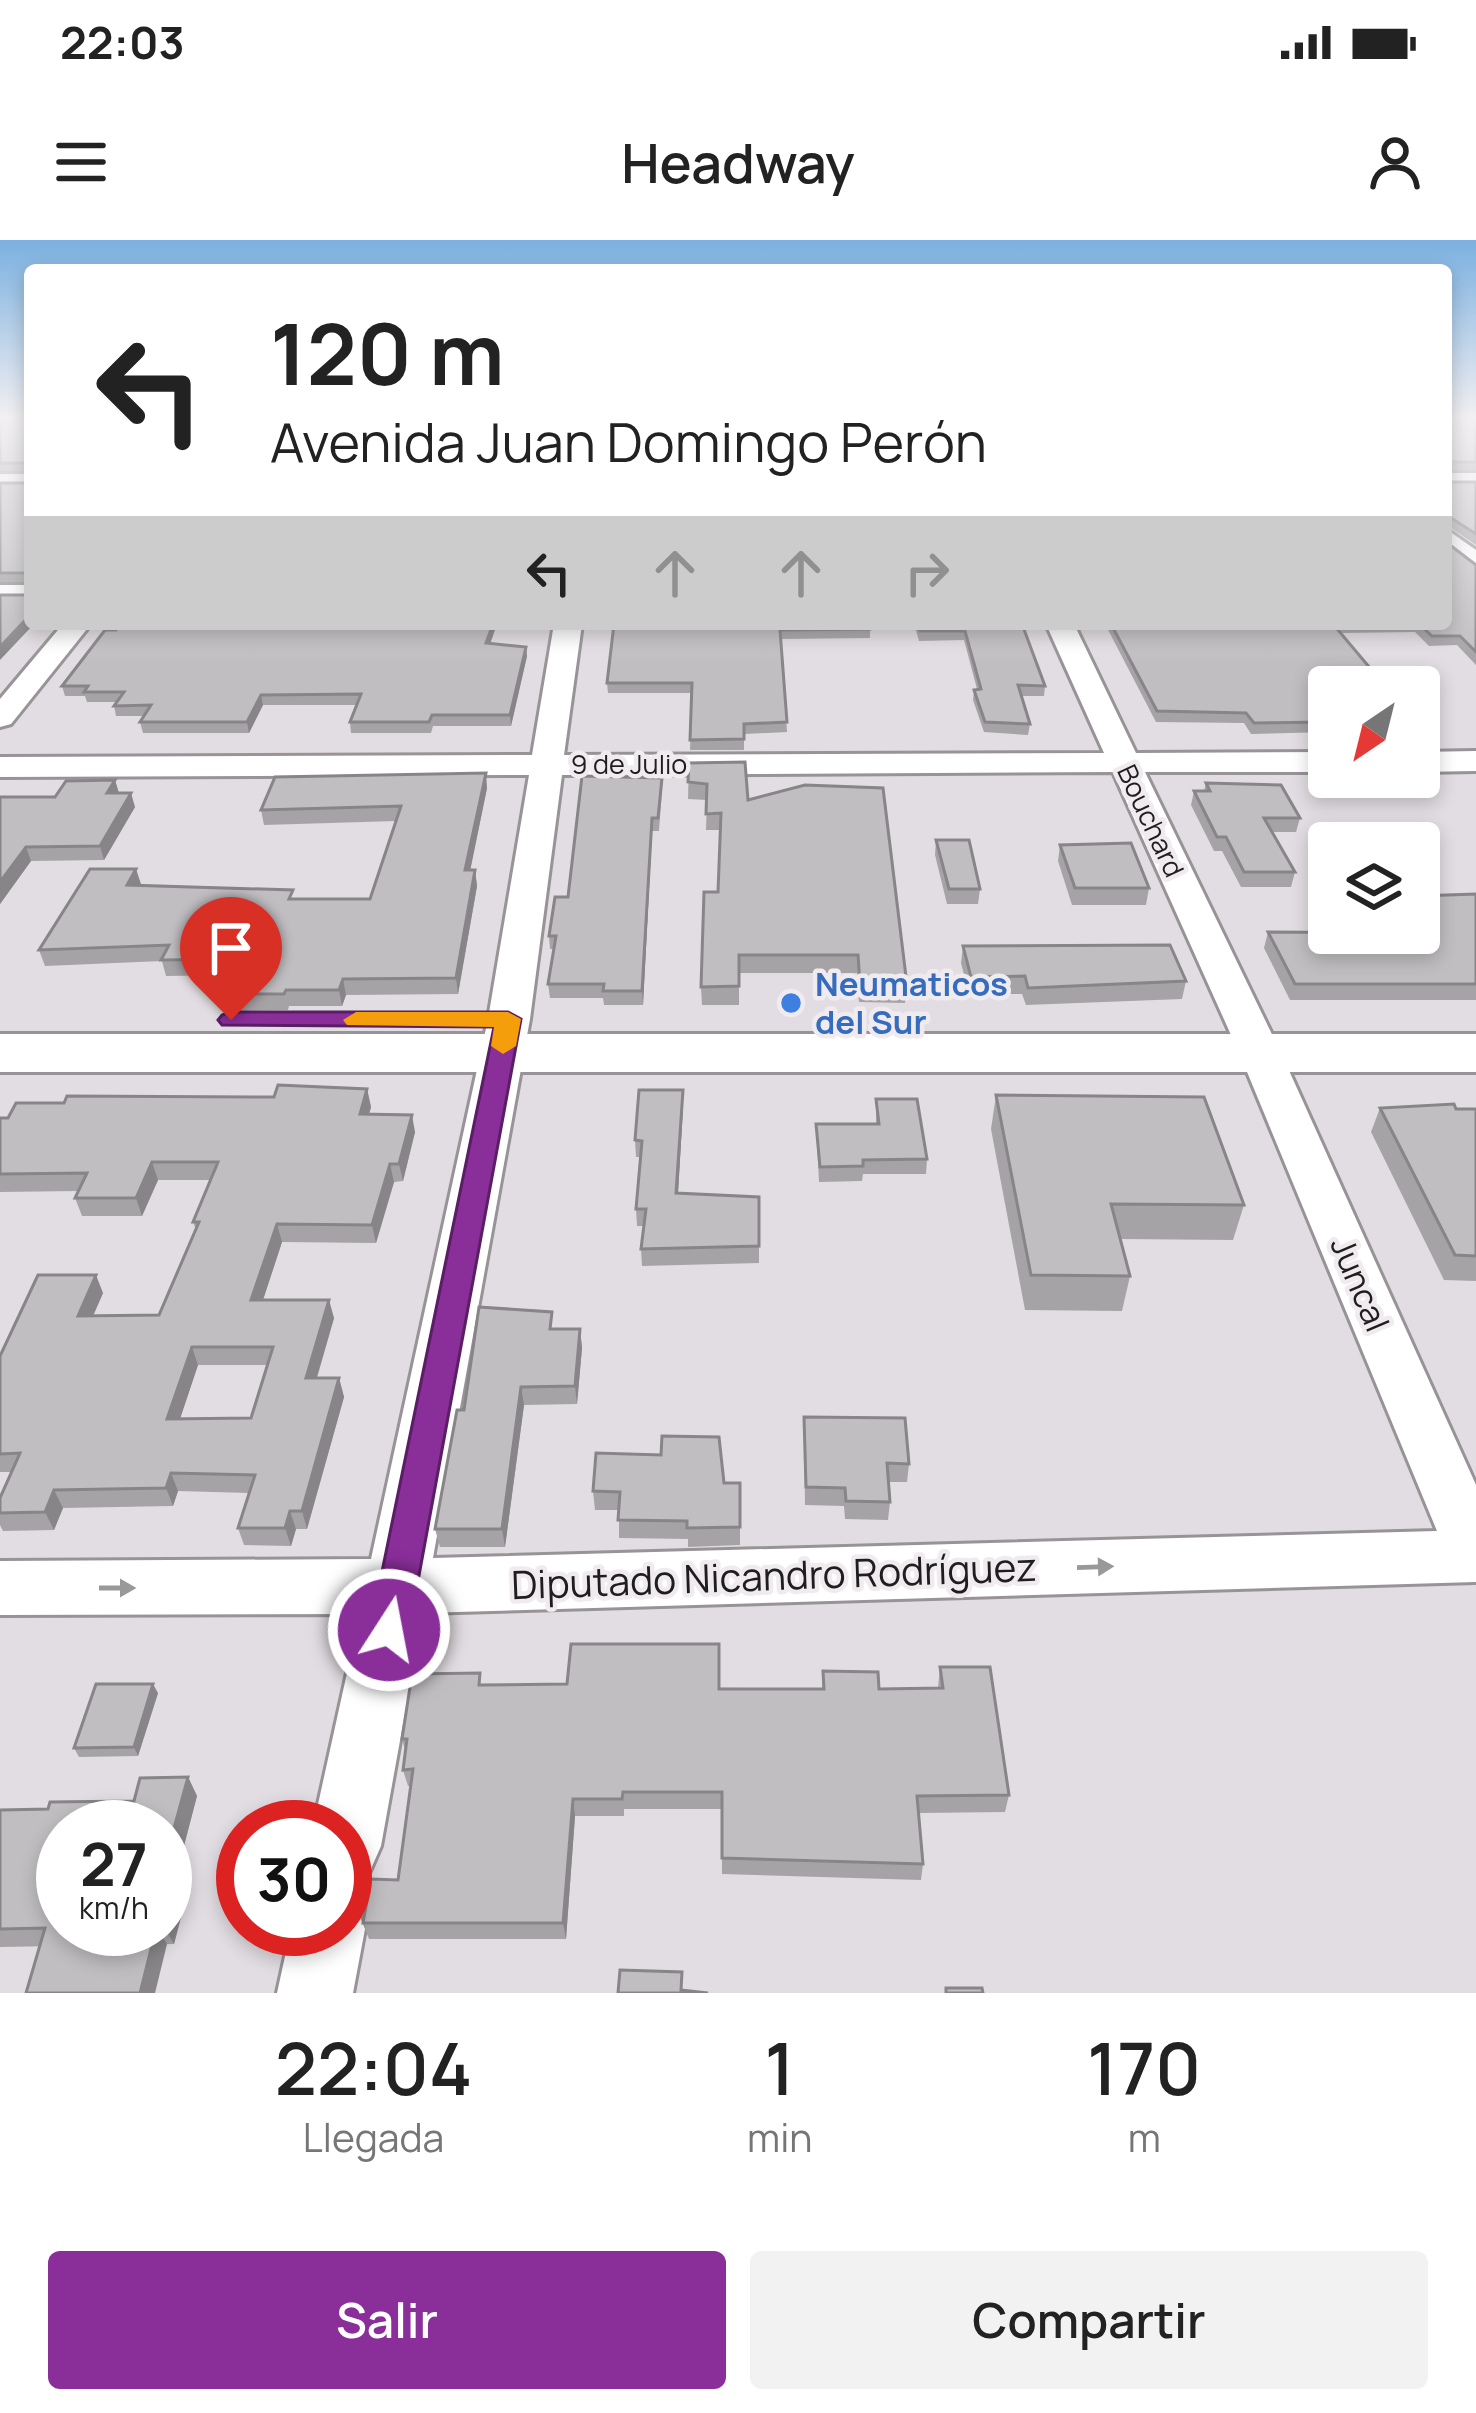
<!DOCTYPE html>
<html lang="es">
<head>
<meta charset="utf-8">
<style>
  :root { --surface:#fff; --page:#f2f2f2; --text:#222; --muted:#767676; --accent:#8a2e9a }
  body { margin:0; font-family:Manrope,sans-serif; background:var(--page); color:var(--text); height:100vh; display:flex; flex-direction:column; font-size:45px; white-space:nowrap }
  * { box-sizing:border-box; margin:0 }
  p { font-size:39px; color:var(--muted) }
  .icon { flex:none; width:66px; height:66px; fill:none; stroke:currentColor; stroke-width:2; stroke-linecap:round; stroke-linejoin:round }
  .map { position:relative; height:1753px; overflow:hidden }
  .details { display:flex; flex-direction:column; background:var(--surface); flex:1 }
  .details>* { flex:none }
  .guide { position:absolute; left:24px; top:24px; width:1428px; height:366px; border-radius:12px; box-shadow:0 6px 18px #0003; background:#fff; color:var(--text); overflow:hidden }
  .needle { width:78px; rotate:215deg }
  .tools { position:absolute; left:1308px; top:426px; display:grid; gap:24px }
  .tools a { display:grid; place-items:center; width:132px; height:132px; border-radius:12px; background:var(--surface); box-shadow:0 6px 18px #0003; font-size:60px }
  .speed { position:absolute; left:36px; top:1560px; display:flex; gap:24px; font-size:60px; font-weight:700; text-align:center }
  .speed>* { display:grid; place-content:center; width:156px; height:156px; border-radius:50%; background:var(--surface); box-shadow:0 6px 18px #0003; line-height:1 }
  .speed small { font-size:30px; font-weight:400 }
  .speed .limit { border:18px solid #d22; background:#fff; color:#111 }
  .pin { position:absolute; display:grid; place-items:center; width:102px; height:102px; color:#fff; margin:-123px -51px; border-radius:50% 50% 50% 0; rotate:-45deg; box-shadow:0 0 12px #0007 }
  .pin .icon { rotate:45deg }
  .me { position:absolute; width:132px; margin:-66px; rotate:11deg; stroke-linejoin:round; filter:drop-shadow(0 0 9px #0008) }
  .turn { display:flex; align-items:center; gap:42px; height:252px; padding:0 48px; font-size:54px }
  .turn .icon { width:156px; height:156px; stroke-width:2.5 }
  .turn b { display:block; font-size:84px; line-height:102px }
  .lanes { display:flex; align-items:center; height:114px; padding:0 48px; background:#0003; justify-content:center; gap:60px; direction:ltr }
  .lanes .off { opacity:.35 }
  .eta { display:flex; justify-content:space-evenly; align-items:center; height:204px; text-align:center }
  .eta b { font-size:72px; font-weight:600; line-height:84px }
  .button { display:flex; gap:24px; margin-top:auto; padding:24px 48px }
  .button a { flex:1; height:138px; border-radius:12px; background:var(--accent); color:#fff; font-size:48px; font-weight:600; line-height:138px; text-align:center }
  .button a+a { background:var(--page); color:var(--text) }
  .status { display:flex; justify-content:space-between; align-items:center; height:84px; padding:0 60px; background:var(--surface); direction:ltr }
  .status svg { height:33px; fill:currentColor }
  header { display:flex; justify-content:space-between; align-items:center; height:156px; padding:0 48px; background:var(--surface); font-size:54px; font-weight:600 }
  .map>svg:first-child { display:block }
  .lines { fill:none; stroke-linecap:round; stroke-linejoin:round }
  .street-casing { stroke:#979397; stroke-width:6 }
  .secondary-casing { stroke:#979397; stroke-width:6 }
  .street { fill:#fff; fill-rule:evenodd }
  .secondary { fill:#fff; fill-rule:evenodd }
  .wall { fill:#a6a3a7; fill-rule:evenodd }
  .shaded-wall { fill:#878588 }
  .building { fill:#c1bec2; stroke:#878588; stroke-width:3; fill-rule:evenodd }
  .oneway { fill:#9a999a }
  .route { fill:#8a2e9a; stroke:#5a1e64; stroke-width:3 }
  .slow { fill:#f59e0b }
  .shop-dot { fill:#3f7fe0; stroke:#efebef; stroke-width:4.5 }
  .labels { text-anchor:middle; stroke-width:9; stroke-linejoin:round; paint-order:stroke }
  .far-street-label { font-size:27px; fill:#1f1d1f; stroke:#efebef }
  .shop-label { font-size:33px; font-weight:bold; fill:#366cbe; stroke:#efebef; text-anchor:start }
  .street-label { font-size:33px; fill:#1f1d1f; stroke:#efebef }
  .near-street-label { font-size:39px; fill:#1f1d1f; stroke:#efebef }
</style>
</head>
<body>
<div class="status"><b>22:03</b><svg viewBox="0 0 49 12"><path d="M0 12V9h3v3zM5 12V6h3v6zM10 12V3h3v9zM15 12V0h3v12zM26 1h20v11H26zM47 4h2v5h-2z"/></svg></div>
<header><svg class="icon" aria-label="menu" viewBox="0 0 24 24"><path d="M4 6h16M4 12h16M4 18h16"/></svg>Headway<svg class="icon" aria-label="person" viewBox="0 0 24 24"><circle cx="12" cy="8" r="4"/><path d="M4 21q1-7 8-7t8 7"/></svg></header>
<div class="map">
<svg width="1476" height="1753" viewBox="0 0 1476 1753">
  <rect width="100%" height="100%" fill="#e2dde2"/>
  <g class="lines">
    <defs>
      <g id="street">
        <rect x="1446" y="233" width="30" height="14"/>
        <rect x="0" y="234" width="30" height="14"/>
        <polygon points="1446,289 1476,310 1476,331 1446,309"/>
        <rect x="0" y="345" width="30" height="16"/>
        <polygon points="63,384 91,384 11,484 0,487 0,459"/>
        <path d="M554 384H582L564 515 1104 513 1046 384H1074L1136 513 1329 512V532H1145L1282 815 1476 1245V1342L423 1373 381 1606 370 1631 345 1642V1587H313L360 1374 0 1375V1321L371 1319 488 779 529 535 0 537V517L532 515ZM1113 532 1240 815 1437 1291 433 1318 530 779 562 535Z"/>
        <polygon points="1476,511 1476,531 1419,532 1419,512"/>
        <polygon points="345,1659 354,1663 365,1689 353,1753 277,1753 291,1689 345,1689"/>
      </g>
      <rect id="secondary" x="0" y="794" width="1476" height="38"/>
    </defs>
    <use href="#street" class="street-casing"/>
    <use href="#secondary" class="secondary-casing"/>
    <use href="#street" class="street"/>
    <use href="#secondary" class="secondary"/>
  </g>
  <g class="wall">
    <rect x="0" y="179" width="30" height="52"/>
    <rect x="1446" y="179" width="30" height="51"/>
    <polygon points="1446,242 1476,242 1476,305 1447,285"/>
    <rect x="0" y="243" width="30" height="99"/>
    <polygon points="1476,325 1476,425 1457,405 1429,406 1415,392 1341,393 1329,447 1329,492 1251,494 1244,483 1156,482 1105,384 1446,384"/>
    <polygon points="121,384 497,384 490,403 526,407 527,416 511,486 433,486 431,493 351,493 350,482 357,465 263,465 249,493 143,493 140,482 144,476 116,476 114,466 116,462 87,462 85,456 65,456 62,446"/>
    <polygon points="614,384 870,389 870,398 781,399 787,492 744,494 744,510 690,510 692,453 608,453 607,443"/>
    <polygon points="914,384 1022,384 1045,446 1044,456 1021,456 1030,484 1028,495 984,492 973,460 974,450 977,449 964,400 919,401"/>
    <polygon points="689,523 748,560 907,745 905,763 859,762 857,733 739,733 739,765 702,765 701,747 718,652 721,590 706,590 707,560 688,559"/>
    <polygon points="115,540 119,553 135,567 104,620 31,621 0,664 0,557 55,557"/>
    <polygon points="1206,543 1300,578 1296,592 1272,592 1295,632 1291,647 1241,647 1222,611 1214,611 1191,565 1194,551 1204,551"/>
    <polygon points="487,548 470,630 475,630 477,646 458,754 346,755 342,766 289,766 288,770 230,771 226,754 234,735 166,736 162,721 45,726 39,710 141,644 140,646 295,659 370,659 396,581 264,585 261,570"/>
    <polygon points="662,550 659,591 652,591 643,765 604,765 603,758 550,758 548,744 554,709 550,709 549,696 568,657"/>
    <polygon points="936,600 980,649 978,664 947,664 935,615"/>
    <polygon points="1060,605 1149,648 1146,665 1072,665 1058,621"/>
    <polygon points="1476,654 1476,760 1290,760 1264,708 1268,692 1419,693"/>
    <polygon points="963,706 1186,741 1182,759 1026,765 1022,754 969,754 961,723"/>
    <path d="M367 849 371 867 369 874 415 892 403 941 394 942 376 1003 282 1002 263 1060 334 1078 317 1138H339L344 1157 307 1289H296L291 1306 244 1305 238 1288 249 1253 178 1251 173 1266 63 1268 54 1290 3 1291 0 1285V1258L12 1232H0V1116L103 1053 93 1076 159 1075 196 990 193 982 211 940H158L142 976H82L75 958 78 951 0 952V878H8L64 863 274 857ZM198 1125H267L251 1178H180Z"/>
    <polygon points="996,855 1244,965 1233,1000 1120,999 1130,1036 1122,1071 1025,1070 991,889"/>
    <polygon points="876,859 927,919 926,934 863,934 862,941 819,942 816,884 876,884"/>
    <polygon points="683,867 678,954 759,957 759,1023 642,1026 641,1009 644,986 637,986 636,969 641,917 636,917 635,900"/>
    <polygon points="1380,868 1476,869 1476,1041 1444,1040 1371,892"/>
    <polygon points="554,1089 580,1089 582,1108 577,1164 524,1165 505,1307 440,1307 435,1289 464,1170"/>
    <polygon points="804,1177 909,1224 907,1242 889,1242 890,1262 888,1280 845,1279 844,1266 805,1265"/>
    <polygon points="724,1243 740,1243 740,1305 688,1307 688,1299 619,1298 619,1270 595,1270 593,1251"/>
    <polygon points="940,1427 1009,1555 1005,1572 919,1573 923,1624 921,1640 722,1634 722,1569 624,1569 624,1576 575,1576 566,1699 369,1699 363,1683 398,1640 411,1546 408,1546 403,1530 405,1510 402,1499 483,1445 822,1449 823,1431 879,1449 938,1448"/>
    <polygon points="158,1453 138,1516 79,1517 74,1508"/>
    <path d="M188 1537 197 1556 175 1640 186 1658 174 1704 0 1707V1570L48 1569 134 1561ZM165 1587V1689H63Z"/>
  </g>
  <g class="shaded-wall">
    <polygon points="30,375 30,384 34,384 0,420 0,407"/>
    <polygon points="493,384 497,384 487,413 486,403"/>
    <polygon points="526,407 527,416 511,486 510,475"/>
    <polygon points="261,455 263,465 249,493 247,482"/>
    <polygon points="486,533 487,548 467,646 465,630"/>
    <polygon points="115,540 119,554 107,553"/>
    <polygon points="131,553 135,567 104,620 100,606"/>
    <polygon points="652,578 652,591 643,765 642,751"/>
    <polygon points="26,607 31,621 0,664 0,642"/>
    <polygon points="136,629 141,644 132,661 127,645"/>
    <polygon points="475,630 477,646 458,754 456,738"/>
    <polygon points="343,739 346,755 342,766 339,750"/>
    <polygon points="367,849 371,867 364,892 360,874"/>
    <polygon points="683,850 683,867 677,971 676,953"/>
    <polygon points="412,875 415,892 403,941 399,924"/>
    <polygon points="152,922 158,940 142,976 136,958"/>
    <polygon points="390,924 394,942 376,1003 372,985"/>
    <polygon points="277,984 282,1002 257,1078 251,1060"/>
    <polygon points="96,1035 103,1053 85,1094 78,1076"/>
    <polygon points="329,1060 334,1078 311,1157 306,1138"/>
    <polygon points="580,1089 582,1108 577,1164 575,1146"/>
    <polygon points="192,1107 198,1125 174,1197 167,1179"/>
    <polygon points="339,1138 344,1157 307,1289 302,1271"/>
    <polygon points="521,1147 524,1165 505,1307 502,1289"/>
    <polygon points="171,1233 178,1251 173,1266 166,1248"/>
    <polygon points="54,1250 63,1268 54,1290 45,1272"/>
    <polygon points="290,1271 296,1289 291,1306 285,1288"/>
    <polygon points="153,1444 158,1453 138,1516 134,1507"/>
    <polygon points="188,1537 197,1556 170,1659 165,1651 165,1621"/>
    <polygon points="573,1559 575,1576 566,1699 563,1683"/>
    <polygon points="175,1640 186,1658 174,1704 165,1689 165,1679"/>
    <polygon points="156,1689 158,1689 167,1704 155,1753 140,1753"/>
  </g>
  <g class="building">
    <rect x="0" y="179" width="30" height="44"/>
    <rect x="1446" y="179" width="30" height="43"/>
    <polygon points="1446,242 1476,242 1476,294 1448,276 1446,289"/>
    <rect x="0" y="243" width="30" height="90"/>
    <polygon points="1446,302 1476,325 1476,412 1460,396 1432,396 1419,384 1446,384"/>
    <polygon points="0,355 30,355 30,375 0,407"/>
    <polygon points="121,384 493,384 486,403 526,407 510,475 432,475 429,482 350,482 361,454 261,455 247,482 140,482 151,465 114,466 124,452 84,452 88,446 62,446 105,390 116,390"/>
    <polygon points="614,384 870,384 870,389 780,390 787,482 744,484 744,499 690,500 692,443 607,443"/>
    <polygon points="918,384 1022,384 1045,446 1018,445 1030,484 985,482 974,450 981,449 965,391 920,391"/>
    <polygon points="1111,384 1333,384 1386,447 1329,447 1329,482 1254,483 1246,473 1157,471"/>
    <polygon points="745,522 748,560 805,545 883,548 907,745 860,744 858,715 739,715 739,746 701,747 704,652 718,652 721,573 706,574 707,544 688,542 689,523"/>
    <polygon points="486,533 465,630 475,630 456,738 343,739 339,750 286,750 284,754 226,754 241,719 161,720 169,705 39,710 90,629 136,629 127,645 293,650 289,659 370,659 401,566 261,570 275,537"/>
    <polygon points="582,536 662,538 658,578 652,578 642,751 603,751 604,744 548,744 556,696 549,696 555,657 568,657"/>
    <polygon points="115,540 107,553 131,553 100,606 26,607 0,642 0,557 55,557 66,541"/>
    <polygon points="1206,543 1281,545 1300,578 1264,578 1295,632 1244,632 1226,597 1217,597 1194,551 1210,551"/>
    <polygon points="936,600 969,600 980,649 949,649"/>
    <polygon points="1131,603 1149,648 1075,648 1060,605"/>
    <polygon points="1476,654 1476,744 1295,744 1268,692 1419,693 1419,656"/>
    <polygon points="1170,705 1186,741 1028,748 1025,736 971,737 963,706"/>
    <path d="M278 845 367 849 360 874 412 875 399 924H390L372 985 277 984 251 1060H329L306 1138H339L302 1271H290L285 1288H238L255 1235 171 1233 166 1248 54 1250 45 1272 0 1273V1258L20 1213 0 1214V1116L38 1035H96L78 1076 159 1075 199 982H193L218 922H152L136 958H75L87 933 0 934V878H8L16 863H64L67 856 274 857ZM192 1107H273L251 1178 167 1179Z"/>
    <polygon points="639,850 683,850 676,953 759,957 759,1006 641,1009 646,969 636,969 642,901 635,900"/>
    <polygon points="996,855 1204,857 1244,965 1111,964 1130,1036 1031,1035"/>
    <polygon points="876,859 917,859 927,919 863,920 863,926 820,927 816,884 879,884"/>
    <polygon points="1454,864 1456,869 1476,869 1476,1016 1455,1015 1380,868"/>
    <polygon points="479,1067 552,1072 550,1089 580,1089 575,1146 521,1147 502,1289 435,1289 457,1170 464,1170"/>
    <polygon points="804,1177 905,1178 909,1224 887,1223 890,1262 846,1261 845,1248 806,1247"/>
    <polygon points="662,1196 719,1197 724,1243 740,1243 740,1287 687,1288 687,1281 618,1280 620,1252 593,1251 596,1213 661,1215"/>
    <polygon points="571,1404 719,1404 719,1449 824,1449 823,1431 878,1432 879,1449 943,1448 940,1427 990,1427 1009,1555 917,1556 923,1624 722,1618 722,1552 623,1552 622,1559 573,1559 563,1683 363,1683 371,1639 398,1640 413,1529 403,1530 407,1499 402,1499 412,1434 480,1433 479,1445 567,1444"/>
    <polygon points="96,1444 153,1444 134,1507 74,1508"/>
    <polygon points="188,1537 165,1621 165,1587 63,1587 63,1689 156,1689 140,1753 26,1753 45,1688 0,1689 0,1570 48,1569 50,1562 134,1561 140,1538"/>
    <polygon points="175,1640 165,1679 165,1641"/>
    <polygon points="620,1730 682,1732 681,1750 708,1753 618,1753"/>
    <polygon points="946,1748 982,1748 983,1753 946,1753"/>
  </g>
  <defs><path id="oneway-solid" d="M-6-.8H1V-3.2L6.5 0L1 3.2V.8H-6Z" transform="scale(3)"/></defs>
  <g class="oneway">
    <use href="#oneway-solid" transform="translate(1095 1327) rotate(-2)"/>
    <use href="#oneway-solid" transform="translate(117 1348)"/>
  </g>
  <linearGradient id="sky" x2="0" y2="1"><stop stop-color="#7bb0e0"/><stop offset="0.42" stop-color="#f2f0f2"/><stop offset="1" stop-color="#f2f0f2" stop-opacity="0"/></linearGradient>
  <rect width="1476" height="424" fill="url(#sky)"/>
  <polygon class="route" points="231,772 508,772 521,779 409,1390 403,1402 389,1407 376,1402 370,1390 494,787 222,785 218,780 222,775"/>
  <polygon class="slow" points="356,772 508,772 521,779 516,806 503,814 491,806 494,787 347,785 343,780"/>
  <circle class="shop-dot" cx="791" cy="763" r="12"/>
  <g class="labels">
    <g class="far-street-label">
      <text x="629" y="534">9 de Julio</text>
      <text transform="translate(1150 581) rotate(65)" y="9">Bouchard</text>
    </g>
    <g class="shop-label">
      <text x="815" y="756">Neumaticos<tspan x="815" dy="38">del Sur</tspan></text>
    </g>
    <g class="street-label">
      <text transform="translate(1360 1044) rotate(67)" y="12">Juncal</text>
    </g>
    <g class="near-street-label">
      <text transform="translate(774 1336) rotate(-2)" y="14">Diputado Nicandro Rodríguez</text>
    </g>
  </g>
</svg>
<div class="tools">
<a><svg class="needle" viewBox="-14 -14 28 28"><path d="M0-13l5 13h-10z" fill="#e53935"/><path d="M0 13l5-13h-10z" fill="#767676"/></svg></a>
<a><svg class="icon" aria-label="layers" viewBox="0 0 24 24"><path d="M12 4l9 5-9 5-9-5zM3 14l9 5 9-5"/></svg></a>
</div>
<div class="speed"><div>27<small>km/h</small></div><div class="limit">30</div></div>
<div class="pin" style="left:231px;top:780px;background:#d93025"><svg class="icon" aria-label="arrive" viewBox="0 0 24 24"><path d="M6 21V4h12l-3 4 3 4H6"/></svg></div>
<svg class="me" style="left:389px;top:1390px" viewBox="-20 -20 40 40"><circle r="17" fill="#8a2e9a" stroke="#fff" stroke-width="3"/><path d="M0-11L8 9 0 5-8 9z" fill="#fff"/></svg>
<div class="guide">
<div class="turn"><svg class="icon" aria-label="left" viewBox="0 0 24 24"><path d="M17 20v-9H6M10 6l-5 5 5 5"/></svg><div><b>120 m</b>Avenida Juan Domingo Perón</div></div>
<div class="lanes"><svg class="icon" aria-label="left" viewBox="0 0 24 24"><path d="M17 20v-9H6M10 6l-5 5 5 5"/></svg><svg class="icon off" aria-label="ahead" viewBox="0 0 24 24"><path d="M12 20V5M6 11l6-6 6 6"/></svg><svg class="icon off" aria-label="ahead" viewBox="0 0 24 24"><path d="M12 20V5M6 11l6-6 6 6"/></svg><svg class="icon off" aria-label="right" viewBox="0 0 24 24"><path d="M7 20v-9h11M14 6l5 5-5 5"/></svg></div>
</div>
</div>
<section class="details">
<div class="eta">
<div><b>22:04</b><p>Llegada</p></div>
<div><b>1</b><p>min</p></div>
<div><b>170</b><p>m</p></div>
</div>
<div class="button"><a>Salir</a><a>Compartir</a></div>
</section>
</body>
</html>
